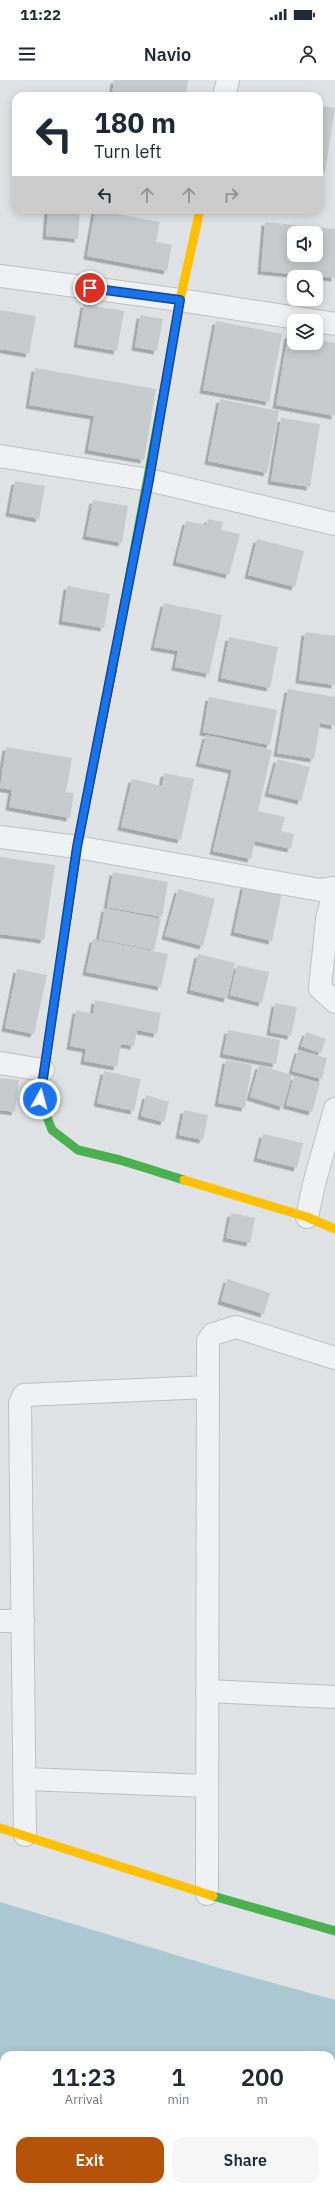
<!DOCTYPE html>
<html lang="en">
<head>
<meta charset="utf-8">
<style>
  :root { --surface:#fff; --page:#f6f6f7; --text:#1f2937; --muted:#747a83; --accent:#b45309 }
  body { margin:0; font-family:"IBM Plex Sans",sans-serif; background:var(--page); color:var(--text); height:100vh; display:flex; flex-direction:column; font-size:15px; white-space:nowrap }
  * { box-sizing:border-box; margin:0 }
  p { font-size:13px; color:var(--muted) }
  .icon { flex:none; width:22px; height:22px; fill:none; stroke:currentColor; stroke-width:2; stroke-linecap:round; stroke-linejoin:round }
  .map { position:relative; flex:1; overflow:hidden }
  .sheet { position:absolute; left:0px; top:1971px; width:335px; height:140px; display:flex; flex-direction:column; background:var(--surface); border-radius:12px 12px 0 0; box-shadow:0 2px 10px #0003 }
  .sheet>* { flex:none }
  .banner { position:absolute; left:12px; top:12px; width:311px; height:122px; border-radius:12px; box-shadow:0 2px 10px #0003; background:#fff; color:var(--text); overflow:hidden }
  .fabs { position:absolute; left:287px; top:146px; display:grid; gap:8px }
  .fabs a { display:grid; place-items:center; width:36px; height:36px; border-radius:8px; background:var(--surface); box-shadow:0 2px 10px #0003; font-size:20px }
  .pin { position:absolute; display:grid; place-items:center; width:34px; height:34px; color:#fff; margin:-17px; border:2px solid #fff; border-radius:50%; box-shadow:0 1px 4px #0007 }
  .me { position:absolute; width:44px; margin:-22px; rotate:7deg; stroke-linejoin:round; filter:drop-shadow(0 0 3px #0008) }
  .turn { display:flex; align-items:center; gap:14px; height:84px; padding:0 16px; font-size:18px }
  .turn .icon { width:52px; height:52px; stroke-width:2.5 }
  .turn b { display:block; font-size:28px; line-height:34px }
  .lanes { display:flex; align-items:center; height:38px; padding:0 16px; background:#0003; justify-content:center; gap:20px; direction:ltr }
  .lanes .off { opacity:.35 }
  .eta { display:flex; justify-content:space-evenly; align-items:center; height:68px; text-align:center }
  .eta b { font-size:24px; font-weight:600; line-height:28px }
  .action { display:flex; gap:8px; margin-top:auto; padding:8px 16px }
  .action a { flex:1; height:46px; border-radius:12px; background:var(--accent); color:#fff; font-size:16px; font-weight:600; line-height:46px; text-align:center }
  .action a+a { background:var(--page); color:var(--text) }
  .status { display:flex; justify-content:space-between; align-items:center; height:28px; padding:0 20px; background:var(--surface); direction:ltr }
  .status svg { height:11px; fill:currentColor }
  header { display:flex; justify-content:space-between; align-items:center; height:52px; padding:0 16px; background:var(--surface); font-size:18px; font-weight:600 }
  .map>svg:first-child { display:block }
  .water { fill:#acc8d3; fill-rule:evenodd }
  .building { fill:#c8cbcd; fill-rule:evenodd; filter:url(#shadow) }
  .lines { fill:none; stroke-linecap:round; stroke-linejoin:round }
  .street-casing { stroke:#bec1c3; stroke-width:24 }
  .street { stroke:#eff1f2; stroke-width:22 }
  .fast { stroke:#4caf50; stroke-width:9 }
  .slow { stroke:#ffc107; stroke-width:9 }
  .jam { stroke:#c62828; stroke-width:9 }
  .route-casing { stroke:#114b97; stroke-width:10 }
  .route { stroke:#1a73e8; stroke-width:7 }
</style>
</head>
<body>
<div class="status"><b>11:22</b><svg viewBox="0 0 49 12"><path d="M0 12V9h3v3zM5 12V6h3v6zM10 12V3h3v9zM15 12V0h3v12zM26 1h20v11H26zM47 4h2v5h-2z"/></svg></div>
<header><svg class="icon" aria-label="menu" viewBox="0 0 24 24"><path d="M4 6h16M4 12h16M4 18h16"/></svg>Navio<svg class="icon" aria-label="person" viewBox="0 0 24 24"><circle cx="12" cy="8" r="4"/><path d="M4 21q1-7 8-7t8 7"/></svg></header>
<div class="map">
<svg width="335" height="2111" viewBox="0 0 335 2111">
  <defs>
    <filter id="shadow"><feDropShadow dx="-3.5" dy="3.5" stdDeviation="0" flood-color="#0004"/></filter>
  </defs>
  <rect width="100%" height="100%" fill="#e0e3e5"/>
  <path class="water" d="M0 1822 219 1888 335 1920V2111H0ZM4 1975H331V2107H4Z"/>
  <g class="building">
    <polygon points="114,0 188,0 186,16 112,16"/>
    <polygon points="319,26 335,28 325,92 319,91"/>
    <polygon points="48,130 80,130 78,159 46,156"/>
    <polygon points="95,130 160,142 156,162 172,165 167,191 87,176"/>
    <path d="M265 142 335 149V198L261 191ZM294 153H316V175H294Z"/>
    <polygon points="84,224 124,231 117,271 77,264"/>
    <polygon points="0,230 36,236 29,274 0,269"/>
    <polygon points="140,235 163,239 157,271 135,267"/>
    <polygon points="216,241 282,254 269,322 203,310"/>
    <polygon points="288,255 294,256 294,263 316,263 316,260 335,263 335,336 276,325"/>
    <polygon points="35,288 156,309 144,380 88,370 94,336 29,325"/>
    <polygon points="220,319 279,331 267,393 208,381"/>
    <polygon points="281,338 320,344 310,407 271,401"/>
    <polygon points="15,401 45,406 39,439 9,433"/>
    <polygon points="93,420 128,426 122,463 86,456"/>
    <polygon points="208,439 223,442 221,450 240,454 229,495 176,482 186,441 206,445"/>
    <polygon points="257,459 304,471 295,507 248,495"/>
    <polygon points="67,506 110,514 104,548 62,541"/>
    <polygon points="164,523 222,535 209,594 175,587 178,571 154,567"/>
    <polygon points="305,552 335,556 335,605 299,600"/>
    <polygon points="229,557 278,567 270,608 221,598"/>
    <polygon points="288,609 335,617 335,646 320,643 314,679 277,673"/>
    <polygon points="209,617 277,630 270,665 203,652"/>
    <polygon points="206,655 272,670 258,731 285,737 281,751 294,754 291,769 255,761 251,779 213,771 232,690 199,683"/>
    <polygon points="6,667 72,678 66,712 74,713 70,738 9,727 12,710 0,708"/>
    <polygon points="277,679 310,687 301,721 268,713"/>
    <polygon points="164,693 194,699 181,760 121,747 132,699 162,706"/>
    <polygon points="0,777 55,785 44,860 0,854"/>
    <polygon points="113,792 168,802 162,837 107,827"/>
    <polygon points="244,805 282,813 272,861 234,852"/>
    <polygon points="178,809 215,819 203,866 165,856"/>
    <polygon points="105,828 161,839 154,870 99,859"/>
    <polygon points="93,859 168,874 161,907 86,892"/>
    <polygon points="198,874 235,883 227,919 190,910"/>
    <polygon points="237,885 269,892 262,923 230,915"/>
    <polygon points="17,889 47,895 34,954 5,948"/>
    <polygon points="95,920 161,933 157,954 137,950 134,966 121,964 117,987 84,981 86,969 70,966 76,930 93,934"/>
    <polygon points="275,923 297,927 291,956 270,952"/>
    <polygon points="228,950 280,960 276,984 223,974"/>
    <polygon points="306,952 326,959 321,973 301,966"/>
    <polygon points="298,970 327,978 322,999 292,991"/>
    <polygon points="226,980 252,985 245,1028 218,1023"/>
    <polygon points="259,985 292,995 283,1027 250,1017"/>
    <polygon points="104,991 141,999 134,1031 97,1023"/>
    <polygon points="294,996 320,1003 312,1032 286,1025"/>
    <polygon points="0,998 19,1000 15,1032 0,1030"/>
    <polygon points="146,1015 169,1022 164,1042 141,1036"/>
    <polygon points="184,1030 208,1035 203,1060 179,1055"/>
    <polygon points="263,1054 303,1063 297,1088 257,1078"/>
    <polygon points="231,1133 255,1138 250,1163 226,1158"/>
    <polygon points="227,1199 270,1213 264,1234 221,1221"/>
  </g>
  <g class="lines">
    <defs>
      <g id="street">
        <polyline points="224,16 228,0"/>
        <polyline points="0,196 180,220 335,244"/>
        <polyline points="0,376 149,400 335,444"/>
        <polyline points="0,757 77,767 320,810 335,808"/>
        <polyline points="335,808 327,839 320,908 335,922"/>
        <polyline points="0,983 43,990"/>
        <polyline points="307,1137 314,1104 335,1029"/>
        <polyline points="0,1541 23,1541"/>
        <polyline points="207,1611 335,1617"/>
        <polyline points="26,1699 207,1706"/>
        <polyline points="25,1755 20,1323 24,1315 208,1307"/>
        <polyline points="207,1814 208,1261 213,1254 236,1247 335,1278"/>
      </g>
    </defs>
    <use href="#street" class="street-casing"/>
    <use href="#street" class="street"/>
    <g class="fast">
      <polyline points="112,591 165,305"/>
      <polyline points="67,837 40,1019 52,1050 78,1070 120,1080 184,1100"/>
      <polyline points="213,1816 335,1851"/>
    </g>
    <g class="slow">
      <polyline points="165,305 180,220 200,130"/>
      <polyline points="184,1100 307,1137 335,1149"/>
      <polyline points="0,1748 213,1816"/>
    </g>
    <polyline class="jam" points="67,837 77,767 112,591"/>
  </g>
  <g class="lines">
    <defs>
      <polyline id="route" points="40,1019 77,767 149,400 180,220 90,208"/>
    </defs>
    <use href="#route" class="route-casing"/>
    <use href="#route" class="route"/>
  </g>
</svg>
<div class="fabs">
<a><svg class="icon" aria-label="sound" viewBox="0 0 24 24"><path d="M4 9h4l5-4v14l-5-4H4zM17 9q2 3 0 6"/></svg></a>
<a><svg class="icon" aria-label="search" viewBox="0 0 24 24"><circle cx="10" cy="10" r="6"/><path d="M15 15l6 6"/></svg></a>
<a><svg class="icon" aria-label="layers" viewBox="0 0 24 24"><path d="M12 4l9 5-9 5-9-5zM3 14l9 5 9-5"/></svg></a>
</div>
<div class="pin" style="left:90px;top:208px;background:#d93025"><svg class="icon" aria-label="arrive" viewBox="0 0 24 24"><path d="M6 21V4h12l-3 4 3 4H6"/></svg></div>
<svg class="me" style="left:40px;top:1019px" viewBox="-20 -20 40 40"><circle r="17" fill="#1a73e8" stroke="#fff" stroke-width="3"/><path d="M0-11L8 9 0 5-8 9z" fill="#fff"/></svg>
<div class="banner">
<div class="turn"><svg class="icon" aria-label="left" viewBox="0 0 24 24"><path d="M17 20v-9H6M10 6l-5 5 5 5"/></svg><div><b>180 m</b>Turn left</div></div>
<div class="lanes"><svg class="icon" aria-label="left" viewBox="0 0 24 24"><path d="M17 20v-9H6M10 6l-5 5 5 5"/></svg><svg class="icon off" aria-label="ahead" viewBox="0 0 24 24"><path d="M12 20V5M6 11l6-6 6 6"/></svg><svg class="icon off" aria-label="ahead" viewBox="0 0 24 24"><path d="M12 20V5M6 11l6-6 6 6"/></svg><svg class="icon off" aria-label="right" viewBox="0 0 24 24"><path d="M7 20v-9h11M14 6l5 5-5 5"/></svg></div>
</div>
<section class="sheet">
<div class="eta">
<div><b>11:23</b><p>Arrival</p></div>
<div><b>1</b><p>min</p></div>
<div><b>200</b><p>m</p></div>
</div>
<div class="action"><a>Exit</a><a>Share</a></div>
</section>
</div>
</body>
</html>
